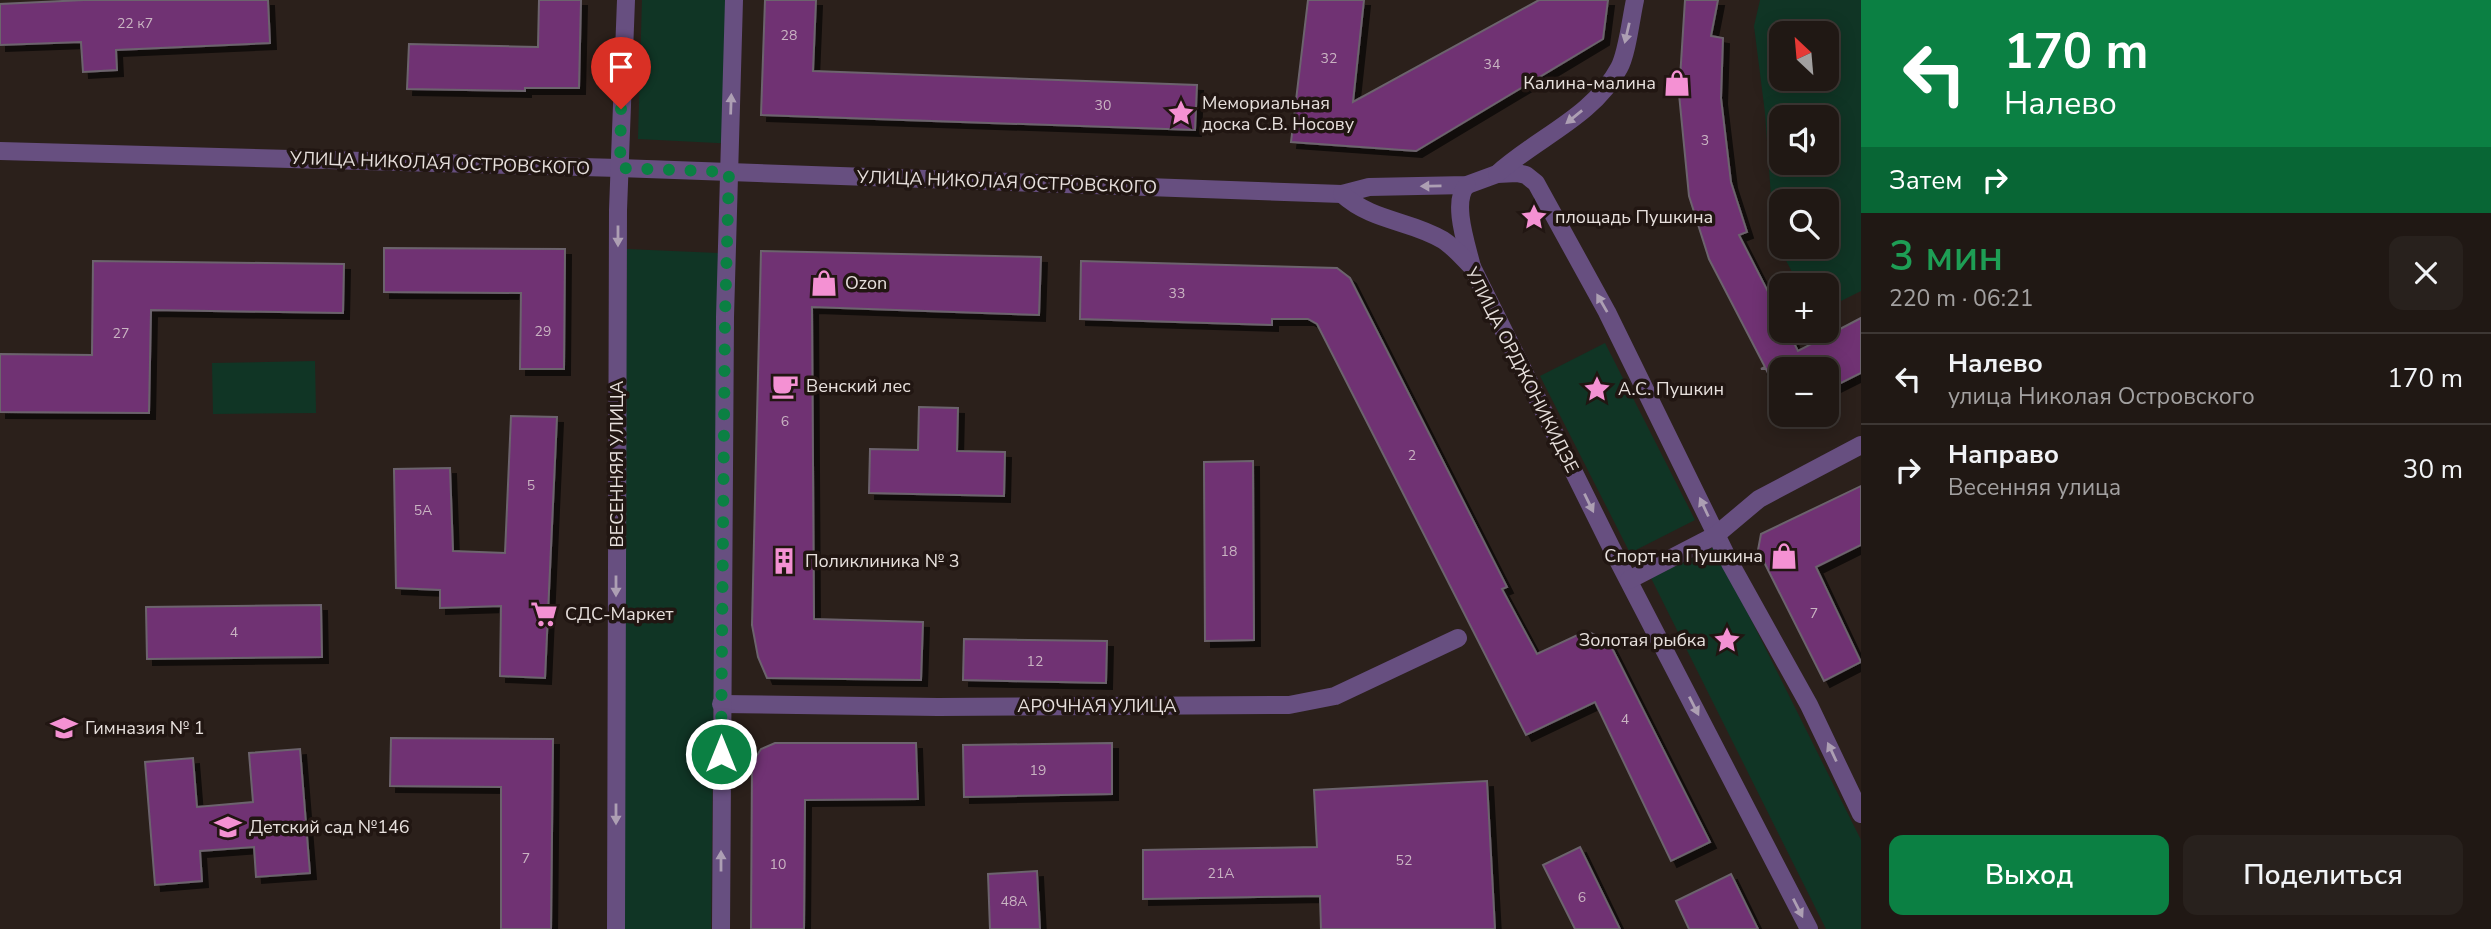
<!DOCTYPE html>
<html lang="ru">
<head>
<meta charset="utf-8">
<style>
  :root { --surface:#201814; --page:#28211d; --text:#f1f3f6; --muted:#a2a0a0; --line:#3d3734; --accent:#0b8043 }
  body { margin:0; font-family:"Nunito Sans",sans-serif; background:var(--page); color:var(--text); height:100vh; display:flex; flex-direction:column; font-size:26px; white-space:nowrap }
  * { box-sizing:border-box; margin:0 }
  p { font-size:23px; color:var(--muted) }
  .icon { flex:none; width:38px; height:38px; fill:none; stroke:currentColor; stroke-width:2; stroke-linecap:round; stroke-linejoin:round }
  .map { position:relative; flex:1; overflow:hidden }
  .details { display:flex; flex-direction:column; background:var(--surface); width:630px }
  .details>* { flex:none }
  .banner { background:#0b8043; color:#fff; overflow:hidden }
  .needle { width:46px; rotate:334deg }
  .controls { position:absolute; left:1769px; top:21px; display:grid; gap:14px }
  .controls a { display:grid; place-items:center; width:70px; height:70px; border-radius:14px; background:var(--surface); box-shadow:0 4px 18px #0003,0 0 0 2px var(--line); font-size:35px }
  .pin { position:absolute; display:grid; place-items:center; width:60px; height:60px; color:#fff; margin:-72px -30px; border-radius:50% 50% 50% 0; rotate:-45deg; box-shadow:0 0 7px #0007 }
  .pin .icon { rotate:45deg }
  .me { position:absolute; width:77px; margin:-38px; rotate:0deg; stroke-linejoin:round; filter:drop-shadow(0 0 5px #0008) }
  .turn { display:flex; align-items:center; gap:24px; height:147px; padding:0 28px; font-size:32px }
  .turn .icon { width:91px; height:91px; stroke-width:2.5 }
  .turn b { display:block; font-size:49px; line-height:60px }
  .then { display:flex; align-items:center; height:66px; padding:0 28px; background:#0003; gap:14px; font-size:26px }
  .round { display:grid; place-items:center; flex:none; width:74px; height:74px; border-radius:14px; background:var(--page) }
  .headline { display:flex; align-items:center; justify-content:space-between; height:119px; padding:0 28px }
  h1 { font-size:42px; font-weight:600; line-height:52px; color:#1e9e55 }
  .button { display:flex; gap:14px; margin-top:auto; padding:14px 28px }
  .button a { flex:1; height:80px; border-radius:14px; background:var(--accent); color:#fff; font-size:28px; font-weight:600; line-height:80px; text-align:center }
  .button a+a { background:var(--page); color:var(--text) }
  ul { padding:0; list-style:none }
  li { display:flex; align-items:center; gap:21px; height:91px; padding:0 28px; border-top:2px solid var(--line) }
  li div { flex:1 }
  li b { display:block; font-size:26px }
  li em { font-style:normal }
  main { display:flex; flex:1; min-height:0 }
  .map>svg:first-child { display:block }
  .green { fill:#103525; fill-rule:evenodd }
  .building { fill:#6f3273; stroke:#6c636d; stroke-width:2; filter:url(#shadow) }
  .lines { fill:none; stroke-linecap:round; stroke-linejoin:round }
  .street { stroke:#674f80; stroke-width:18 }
  .oneway { fill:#ad9fb3 }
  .route { stroke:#0b8043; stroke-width:12; stroke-dasharray:0 21.6 }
  .labels { text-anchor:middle; stroke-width:7; stroke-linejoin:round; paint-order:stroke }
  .number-label { font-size:14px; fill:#c9b4c2 }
  .poi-label { font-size:18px; fill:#e7e0dd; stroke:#211612; text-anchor:start }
  .street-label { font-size:18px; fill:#e7e0dd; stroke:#211612 }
</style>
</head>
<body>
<main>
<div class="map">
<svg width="1861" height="929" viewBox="0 0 1861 929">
  <defs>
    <filter id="shadow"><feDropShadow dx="6" dy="6" stdDeviation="0" flood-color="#0009"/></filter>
  </defs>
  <rect width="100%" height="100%" fill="#2b201b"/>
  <g class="green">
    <polygon points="642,0 739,0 737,144 638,139"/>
    <path d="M1760 0H1861V291L1827 308V285H1799L1774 238 1765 113 1754 26ZM1782 33H1827V79H1782ZM1782 117H1827V163H1782ZM1782 201H1827V247H1782Z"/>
    <polygon points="627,249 718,253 711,929 619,929"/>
    <polygon points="1605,343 1695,520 1630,553 1540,376"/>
    <polygon points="315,361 316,413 213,414 212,363"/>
    <polygon points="1715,547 1861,840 1861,929 1826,929 1651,578"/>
  </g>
  <g class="building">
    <polygon points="84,0 268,0 270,43 116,50 117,70 83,72 81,42 0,45 0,4"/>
    <polygon points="539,0 581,0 579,88 525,88 525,91 407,89 409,44 538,47"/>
    <polygon points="765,0 816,0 813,71 1197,85 1195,130 761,115"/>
    <polygon points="1308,0 1364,0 1353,102 1539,0 1608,0 1603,39 1416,151 1291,142"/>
    <polygon points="1685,0 1718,0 1711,36 1723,38 1721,98 1731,182 1747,232 1739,235 1782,319 1782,331 1788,331 1798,351 1861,318 1861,373 1827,390 1827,369 1782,369 1782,401 1766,369 1761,369 1765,367 1709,259 1689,196 1679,94"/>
    <polygon points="384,248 565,249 564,369 520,369 521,293 384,292"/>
    <polygon points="761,251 1041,257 1039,315 812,307 814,619 923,622 921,680 767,678 758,657 752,625"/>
    <polygon points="93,261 344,264 343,313 151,310 149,413 0,412 0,354 92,355"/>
    <polygon points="1081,261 1337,268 1350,278 1507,587 1502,589 1537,654 1586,631 1608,640 1710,842 1671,861 1595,702 1526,735 1317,324 1308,319 1272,319 1272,325 1080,319"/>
    <polygon points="919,407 958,408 957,451 1005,452 1004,496 869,493 870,449 918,450"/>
    <polygon points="511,416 557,417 545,678 500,676 501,606 440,608 440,590 396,588 394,469 450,468 453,551 505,553"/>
    <polygon points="1253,461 1254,640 1205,641 1204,462"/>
    <polygon points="1861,486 1861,545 1816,567 1861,662 1824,681 1758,550 1761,534"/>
    <polygon points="321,605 322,657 147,659 146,607"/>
    <polygon points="964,639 1107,641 1106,683 963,680"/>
    <polygon points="391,738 553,739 551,929 501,929 501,787 390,786"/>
    <polygon points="775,743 916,743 918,799 805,800 804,929 751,929 752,763 761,749"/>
    <polygon points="1112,743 1112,794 964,797 963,745"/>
    <polygon points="300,749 310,873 256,877 254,847 200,851 202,881 155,885 145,762 193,758 197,807 253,802 249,753"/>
    <polygon points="1487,781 1495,929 1321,929 1320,896 1143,899 1143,850 1317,847 1314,790"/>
    <polygon points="1580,847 1620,929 1575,929 1543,865"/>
    <polygon points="1037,871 1040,929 990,929 988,874"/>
    <polygon points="1731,874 1758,929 1689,929 1676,901"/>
  </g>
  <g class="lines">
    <g class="street">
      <polyline points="0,151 619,168 1342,194 1369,187 1467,185 1497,174 1517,173 1526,175 1536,183 1607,312 1730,563 1809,705 1861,814"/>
      <path d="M1497 174C1536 138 1593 117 1619 68 1627 54 1631 18 1635 0"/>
      <path d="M1467 185C1451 201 1467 246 1472 267"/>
      <path d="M1342 194C1373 222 1410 220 1443 240 1454 247 1463 258 1472 267L1611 547 1809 929"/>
      <polyline points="1629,580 1716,535 1759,499 1861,445"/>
      <polyline points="721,704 938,707 1289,705 1335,696 1458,638"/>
      <polyline points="616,929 618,210 626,0"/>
      <polyline points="721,929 725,317 734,0"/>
    </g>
  </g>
  <defs><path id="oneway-solid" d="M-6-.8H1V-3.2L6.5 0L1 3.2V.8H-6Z" transform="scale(1.75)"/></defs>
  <g class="oneway">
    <use href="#oneway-solid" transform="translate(1627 33) rotate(103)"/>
    <use href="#oneway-solid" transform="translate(731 104) rotate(-88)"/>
    <use href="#oneway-solid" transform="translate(1574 117) rotate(141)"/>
    <use href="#oneway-solid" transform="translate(1431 186) rotate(179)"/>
    <use href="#oneway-solid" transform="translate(618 236) rotate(90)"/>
    <use href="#oneway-solid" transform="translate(1602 303) rotate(-120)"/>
    <use href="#oneway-solid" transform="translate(1589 503) rotate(64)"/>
    <use href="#oneway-solid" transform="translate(1704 507) rotate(-115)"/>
    <use href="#oneway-solid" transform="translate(616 586) rotate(90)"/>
    <use href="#oneway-solid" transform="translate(1694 706) rotate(63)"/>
    <use href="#oneway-solid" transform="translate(1832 752) rotate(-115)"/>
    <use href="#oneway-solid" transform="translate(616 814) rotate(90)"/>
    <use href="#oneway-solid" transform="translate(721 861) rotate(-90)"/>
    <use href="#oneway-solid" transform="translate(1798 908) rotate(63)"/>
  </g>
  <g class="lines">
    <polyline class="route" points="621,109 620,168 729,172 725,317 721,754"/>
  </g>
  <defs>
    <symbol id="shop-bare" viewBox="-9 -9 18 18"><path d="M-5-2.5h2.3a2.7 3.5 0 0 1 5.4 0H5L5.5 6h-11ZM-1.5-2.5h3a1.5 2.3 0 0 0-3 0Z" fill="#f491d3" stroke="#211612" stroke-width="2.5" paint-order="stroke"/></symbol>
    <symbol id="sight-bare" viewBox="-9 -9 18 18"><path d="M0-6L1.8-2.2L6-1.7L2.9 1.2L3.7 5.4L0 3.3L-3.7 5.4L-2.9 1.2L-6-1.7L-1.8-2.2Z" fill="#f491d3" stroke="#211612" stroke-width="2.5" paint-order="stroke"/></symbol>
    <symbol id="cafe-bare" viewBox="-9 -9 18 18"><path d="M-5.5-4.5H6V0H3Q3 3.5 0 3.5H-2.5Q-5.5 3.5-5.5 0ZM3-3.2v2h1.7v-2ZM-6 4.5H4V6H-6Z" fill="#f491d3" stroke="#211612" stroke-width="2.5" paint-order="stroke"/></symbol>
    <symbol id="building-bare" viewBox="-9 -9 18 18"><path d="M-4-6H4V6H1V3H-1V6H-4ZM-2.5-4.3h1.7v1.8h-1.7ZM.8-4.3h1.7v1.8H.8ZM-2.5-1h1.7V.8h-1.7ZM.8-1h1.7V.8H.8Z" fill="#f491d3" stroke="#211612" stroke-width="2.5" paint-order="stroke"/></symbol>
    <symbol id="supermarket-bare" viewBox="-9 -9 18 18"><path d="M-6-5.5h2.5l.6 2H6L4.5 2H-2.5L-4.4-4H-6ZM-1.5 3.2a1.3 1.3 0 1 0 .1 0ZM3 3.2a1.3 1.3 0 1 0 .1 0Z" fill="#f491d3" stroke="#211612" stroke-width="2.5" paint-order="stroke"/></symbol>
    <symbol id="school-bare" viewBox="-9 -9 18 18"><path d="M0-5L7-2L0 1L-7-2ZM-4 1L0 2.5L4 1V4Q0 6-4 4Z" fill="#f491d3" stroke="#211612" stroke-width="2.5" paint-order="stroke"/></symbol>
  </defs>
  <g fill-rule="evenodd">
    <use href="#shop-bare" x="1658" y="64" width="38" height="38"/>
    <use href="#sight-bare" x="1162" y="94" width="38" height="38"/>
    <use href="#sight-bare" x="1515" y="198" width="38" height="38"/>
    <use href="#shop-bare" x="805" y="264" width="38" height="38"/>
    <use href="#cafe-bare" x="766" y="367" width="38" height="38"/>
    <use href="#sight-bare" x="1578" y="370" width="38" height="38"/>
    <use href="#shop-bare" x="1765" y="537" width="38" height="38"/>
    <use href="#building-bare" x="765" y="542" width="38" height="38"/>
    <use href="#supermarket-bare" x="525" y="595" width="38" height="38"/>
    <use href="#sight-bare" x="1708" y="621" width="38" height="38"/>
    <use href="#school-bare" x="45" y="709" width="38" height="38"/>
    <use href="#school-bare" x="209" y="808" width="38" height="38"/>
  </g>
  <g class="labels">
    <g class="number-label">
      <text x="135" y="28">22 к7</text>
      <text x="789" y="40">28</text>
      <text x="1329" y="63">32</text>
      <text x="1492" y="69">34</text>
      <text x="1103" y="110">30</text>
      <text x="1705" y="145">3</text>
      <text x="1177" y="298">33</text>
      <text x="543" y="336">29</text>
      <text x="121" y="338">27</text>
      <text x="785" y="426">6</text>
      <text x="1412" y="460">2</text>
      <text x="531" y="490">5</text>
      <text x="423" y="515">5А</text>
      <text x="1229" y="556">18</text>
      <text x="1814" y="618">7</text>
      <text x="234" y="637">4</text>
      <text x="1035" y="666">12</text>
      <text x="1625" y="724">4</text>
      <text x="1038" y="775">19</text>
      <text x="526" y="863">7</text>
      <text x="1404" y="865">52</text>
      <text x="778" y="869">10</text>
      <text x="1221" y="878">21А</text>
      <text x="1582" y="902">6</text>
      <text x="1014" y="906">48А</text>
    </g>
    <g class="poi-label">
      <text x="1656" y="89" text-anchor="end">Калина-малина</text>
      <text x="1202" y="109">Мемориальная<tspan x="1202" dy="21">доска С.В. Носову</tspan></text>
      <text x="1555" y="223">площадь Пушкина</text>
      <text x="845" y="289">Ozon</text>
      <text x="806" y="392">Венский лес</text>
      <text x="1618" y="395">А.С. Пушкин</text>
      <text x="1763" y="562" text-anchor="end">Спорт на Пушкина</text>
      <text x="805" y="567">Поликлиника № 3</text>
      <text x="565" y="620">СДС-Маркет</text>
      <text x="1706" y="646" text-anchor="end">Золотая рыбка</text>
      <text x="85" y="734">Гимназия № 1</text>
      <text x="249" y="833">Детский сад №146</text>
    </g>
    <g class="street-label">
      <text transform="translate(440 163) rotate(2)" y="6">УЛИЦА НИКОЛАЯ ОСТРОВСКОГО</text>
      <text transform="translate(1007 182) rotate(2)" y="6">УЛИЦА НИКОЛАЯ ОСТРОВСКОГО</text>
      <text transform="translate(1522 370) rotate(63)" y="6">УЛИЦА ОРДЖОНИКИДЗЕ</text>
      <text transform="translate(617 464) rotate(-90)" y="6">ВЕСЕННЯЯ УЛИЦА</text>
      <text x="1097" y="712">АРОЧНАЯ УЛИЦА</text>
    </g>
  </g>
</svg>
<div class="controls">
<a><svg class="needle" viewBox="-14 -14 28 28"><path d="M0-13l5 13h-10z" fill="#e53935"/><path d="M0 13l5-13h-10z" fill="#a2a0a0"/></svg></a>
<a><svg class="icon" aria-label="sound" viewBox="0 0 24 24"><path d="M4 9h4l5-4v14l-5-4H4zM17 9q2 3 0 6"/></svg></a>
<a><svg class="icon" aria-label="search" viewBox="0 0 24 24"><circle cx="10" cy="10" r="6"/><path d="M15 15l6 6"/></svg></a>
<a>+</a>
<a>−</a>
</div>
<div class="pin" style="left:621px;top:109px;background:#d93025"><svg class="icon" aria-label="arrive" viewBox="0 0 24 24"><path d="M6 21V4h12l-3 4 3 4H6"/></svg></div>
<svg class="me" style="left:721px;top:754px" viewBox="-20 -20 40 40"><circle r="17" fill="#0b8043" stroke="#fff" stroke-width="3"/><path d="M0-11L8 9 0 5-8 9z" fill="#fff"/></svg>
</div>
<section class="details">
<div class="banner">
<div class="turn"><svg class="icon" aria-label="left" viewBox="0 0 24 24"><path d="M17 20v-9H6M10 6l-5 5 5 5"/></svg><div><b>170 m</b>Налево</div></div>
<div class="then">Затем<svg class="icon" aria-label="right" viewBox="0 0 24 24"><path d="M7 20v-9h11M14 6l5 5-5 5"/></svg></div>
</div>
<div class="headline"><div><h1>3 мин</h1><p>220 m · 06:21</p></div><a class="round"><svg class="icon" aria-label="close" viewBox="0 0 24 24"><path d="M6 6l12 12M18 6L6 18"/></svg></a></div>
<ul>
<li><svg class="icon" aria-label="left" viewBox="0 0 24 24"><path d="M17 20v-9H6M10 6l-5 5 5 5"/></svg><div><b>Налево</b><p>улица Николая Островского</p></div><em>170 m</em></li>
<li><svg class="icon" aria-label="right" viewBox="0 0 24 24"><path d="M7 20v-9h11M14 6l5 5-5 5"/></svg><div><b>Направо</b><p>Весенняя улица</p></div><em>30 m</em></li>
</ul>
<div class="button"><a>Выход</a><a>Поделиться</a></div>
</section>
</main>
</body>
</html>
